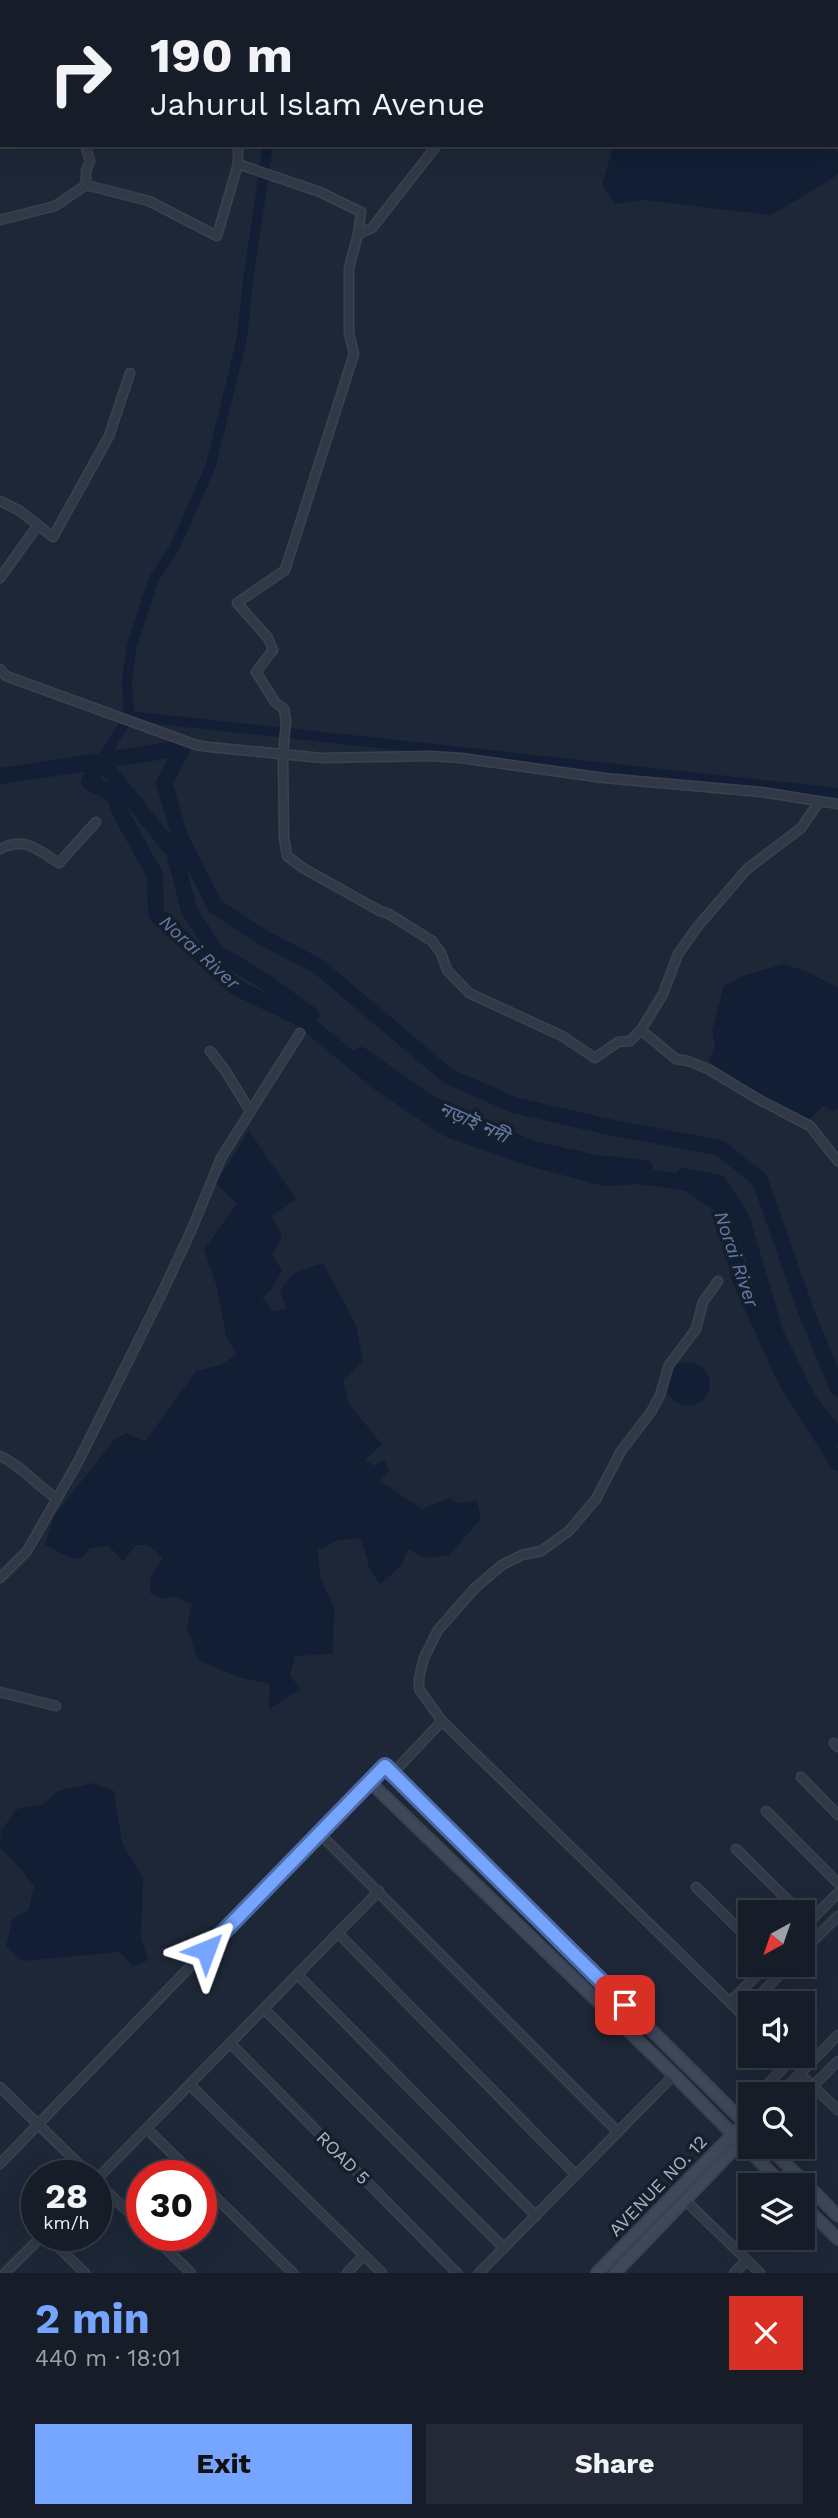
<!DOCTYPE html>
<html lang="en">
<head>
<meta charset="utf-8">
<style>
  :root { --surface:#161d29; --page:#232a35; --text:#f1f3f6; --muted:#9ea2a8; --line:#353b46; --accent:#75a5ff }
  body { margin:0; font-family:"Work Sans","Noto Sans Bengali",sans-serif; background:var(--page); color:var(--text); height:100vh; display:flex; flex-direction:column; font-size:26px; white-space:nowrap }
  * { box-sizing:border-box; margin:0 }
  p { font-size:23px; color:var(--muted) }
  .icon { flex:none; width:38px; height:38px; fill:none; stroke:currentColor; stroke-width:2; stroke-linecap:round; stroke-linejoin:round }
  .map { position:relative; height:2273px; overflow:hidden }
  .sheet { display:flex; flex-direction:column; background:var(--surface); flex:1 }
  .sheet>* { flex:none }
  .top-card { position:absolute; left:0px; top:0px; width:838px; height:147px; box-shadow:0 7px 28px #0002,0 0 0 2px var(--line); background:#161d29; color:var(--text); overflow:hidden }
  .needle { width:46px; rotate:220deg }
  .buttons { position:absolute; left:738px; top:1900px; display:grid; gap:14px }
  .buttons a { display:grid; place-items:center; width:77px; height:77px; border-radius:0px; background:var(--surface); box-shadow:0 7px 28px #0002,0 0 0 2px var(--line); font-size:35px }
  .speed { position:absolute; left:21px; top:2160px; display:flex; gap:14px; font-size:35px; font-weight:700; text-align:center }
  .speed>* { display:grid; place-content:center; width:91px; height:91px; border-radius:50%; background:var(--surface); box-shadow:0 7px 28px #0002,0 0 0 2px var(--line); line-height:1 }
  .speed small { font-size:18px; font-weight:400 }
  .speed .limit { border:10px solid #d22; background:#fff; color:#111 }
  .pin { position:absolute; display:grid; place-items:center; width:60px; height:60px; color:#fff; margin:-30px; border-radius:14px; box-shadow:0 4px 10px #0006 }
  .me { position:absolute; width:77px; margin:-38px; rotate:44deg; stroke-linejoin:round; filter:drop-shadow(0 0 5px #0008) }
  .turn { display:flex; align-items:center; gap:24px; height:147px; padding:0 35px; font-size:32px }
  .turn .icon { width:91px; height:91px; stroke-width:2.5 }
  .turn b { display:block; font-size:49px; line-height:60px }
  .round { display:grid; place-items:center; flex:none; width:74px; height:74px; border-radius:0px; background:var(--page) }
  .headline { display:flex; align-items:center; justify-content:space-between; height:119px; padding:0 35px }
  h1 { font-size:42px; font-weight:700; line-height:52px; color:var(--accent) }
  .action { display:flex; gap:14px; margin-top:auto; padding:14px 35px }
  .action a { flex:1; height:80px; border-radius:0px; background:var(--accent); color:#111; font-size:28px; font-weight:700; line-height:80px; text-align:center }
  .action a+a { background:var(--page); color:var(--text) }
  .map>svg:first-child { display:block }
  .water { fill:#111e34 }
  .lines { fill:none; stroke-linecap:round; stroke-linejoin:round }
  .canal { stroke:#111e34; stroke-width:10 }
  .river { stroke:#111e34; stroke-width:16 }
  .street-casing { stroke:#3a4251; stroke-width:11 }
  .secondary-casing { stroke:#3a4251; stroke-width:14 }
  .street { stroke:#313947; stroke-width:8 }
  .secondary { stroke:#3e485b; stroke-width:10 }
  .route-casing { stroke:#4c6ba6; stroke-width:18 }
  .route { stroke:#75a5ff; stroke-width:12 }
  .labels { text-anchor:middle; stroke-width:7; stroke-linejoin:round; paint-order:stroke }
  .street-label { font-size:18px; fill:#aab3c5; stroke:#171e2b }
  .water-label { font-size:19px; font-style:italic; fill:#607ba7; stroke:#171e2b }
</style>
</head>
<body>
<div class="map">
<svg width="838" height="2273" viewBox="0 0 838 2273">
  <rect width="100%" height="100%" fill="#1d2737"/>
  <g class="water">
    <polygon points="614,145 832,145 838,152 838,173 830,180 771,215 645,200 615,204 602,185"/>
    <polygon points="784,964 805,971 838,988 838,1108 832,1111 823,1106 810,1119 770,1101 709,1062 715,1045 712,1030 724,986 743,976"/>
    <polygon points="249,1131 296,1199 272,1216 282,1237 272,1254 282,1271 271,1290 262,1298 274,1312 286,1308 280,1291 294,1273 323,1263 356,1325 363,1361 343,1380 348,1402 382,1445 365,1459 374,1466 384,1460 389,1470 380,1481 422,1509 450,1498 458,1504 476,1500 479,1509 480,1520 449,1555 425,1558 408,1549 402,1565 380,1584 370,1570 361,1538 339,1540 318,1550 320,1577 334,1608 333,1654 295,1656 290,1675 300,1689 269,1709 270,1684 243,1678 206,1664 197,1658 187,1627 192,1604 174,1596 165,1599 150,1593 151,1577 163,1558 148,1545 136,1545 123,1561 109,1546 90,1548 80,1559 69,1557 45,1545 54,1516 115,1439 127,1433 145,1442 196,1371 221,1365 237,1354 226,1336 217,1287 204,1249 237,1204 216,1183"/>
    <circle cx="688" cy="1384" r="22"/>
    <polygon points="93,1783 114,1791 122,1843 143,1878 141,1938 148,1960 133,1966 119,1952 22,1961 6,1946 13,1919 29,1909 34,1886 18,1866 0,1848 1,1831 17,1809 44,1804 58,1791"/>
  </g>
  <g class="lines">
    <g class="canal">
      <polyline points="371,0 372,2"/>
      <polyline points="129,716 838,793"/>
      <polyline points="101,761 129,716 127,679 132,645 154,578 175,547 211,465 242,338 248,280 268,145"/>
    </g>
    <g class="river">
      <polyline points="0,776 101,761 174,852 189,910 216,952 264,981 311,1015"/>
      <polyline points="361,1055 423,1099 470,1124 534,1149 596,1163 645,1168"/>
      <polyline points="684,1176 719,1183 742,1219 775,1332 809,1401 838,1437"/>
      <polyline points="838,1389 807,1314 760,1180 720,1148 609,1127 514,1105 448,1076 318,966 264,938 215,906 180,837 164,783 183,748 101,761 89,782 114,795 120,812 155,875 156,914 235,987 302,1019 378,1082 448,1129 527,1157 604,1178 640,1176 688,1183 724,1207 739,1277 785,1379 838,1463"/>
    </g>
    <defs>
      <g id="street">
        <polyline points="528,0 530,2"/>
        <polyline points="75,2 76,0"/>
        <polyline points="346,2 346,0"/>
        <polyline points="471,2 473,0"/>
        <polyline points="0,106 2,104"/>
        <polyline points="85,145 90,161 86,171 86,185"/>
        <polyline points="238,164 238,145"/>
        <polyline points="0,220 55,206 86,185 149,201 217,236 238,164 320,192 361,212 358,234 372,228 437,145"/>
        <polyline points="358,234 349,268 349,333 354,354 285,570 237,603 268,638 273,650 256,672 275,702 284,709 286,721 283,755 284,837 287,856 303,868 380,911 389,914 432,941 441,953 447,970 469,993 562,1036 595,1058 618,1042 630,1041 641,1030 676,1059 688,1061 708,1069 758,1099 810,1126 838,1161"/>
        <polyline points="0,501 20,511 53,537 109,436 130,373"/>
        <polyline points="0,578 38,525"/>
        <polyline points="0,669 6,676 196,745 209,747 322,758 430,756 461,758 604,778 761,792 838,804"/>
        <path d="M0 849C26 836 37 850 59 863L96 822"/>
        <polyline points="641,1030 663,994 678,954 698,926 747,869 801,828 819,802"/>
        <polyline points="210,1051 225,1070 250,1111"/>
        <polyline points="718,1281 703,1302 696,1329 669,1365 660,1395 651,1412 621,1451 596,1499 569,1531 541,1551 522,1555 502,1565 475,1588 438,1630 424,1658 419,1678 419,1689 442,1721 751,2023"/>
        <path d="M0 1456C22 1466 36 1485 56 1498"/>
        <polyline points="0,1578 27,1551 79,1460 162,1293 191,1231 221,1158 300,1033"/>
        <polyline points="0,1692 56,1706"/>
        <polyline points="834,1743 838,1747"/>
        <polyline points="393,1773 442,1721"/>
        <polyline points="801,1777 838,1815"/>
        <polyline points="766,1811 838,1883"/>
        <polyline points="319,1833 618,2132"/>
        <polyline points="736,1849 801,1913"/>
        <polyline points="696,1887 751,1941"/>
        <polyline points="803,1928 838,1893"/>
        <polyline points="338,1933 576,2175"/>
        <polyline points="803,1951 838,1916"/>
        <polyline points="298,1975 536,2216"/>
        <polyline points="730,2002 767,1965"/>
        <polyline points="751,2004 789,1965"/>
        <polyline points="264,2009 504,2248"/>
        <polyline points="230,2043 457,2273"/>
        <polyline points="800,2074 838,2110"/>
        <polyline points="190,2085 382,2273"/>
        <polyline points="0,2087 90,2175"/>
        <polyline points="757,2095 786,2065 787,2060 783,2056"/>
        <polyline points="779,2095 838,2035"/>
        <polyline points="803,2096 838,2061"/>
        <polyline points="736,2115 751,2101"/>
        <polyline points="147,2129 194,2175"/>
        <polyline points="0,2164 369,1781"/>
        <polyline points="96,2180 379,1891"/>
        <polyline points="96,2181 142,2225"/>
        <polyline points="201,2183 293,2273"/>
        <polyline points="685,2200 760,2273"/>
        <polyline points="46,2235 85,2273"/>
        <polyline points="152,2235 191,2273"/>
        <polyline points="5,2273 43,2235"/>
        <polyline points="347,2273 364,2255"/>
        <polyline points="479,2273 674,2075"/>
        <polyline points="734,2273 747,2260"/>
      </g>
      <g id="secondary">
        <polyline points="751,2129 385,1766 369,1781 674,2075 784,2186"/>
        <polyline points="769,2147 838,2216"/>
        <polyline points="803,2205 838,2239"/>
        <polyline points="597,2273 737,2130"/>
        <polyline points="615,2273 744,2139"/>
      </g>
    </defs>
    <use href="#street" class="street-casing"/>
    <use href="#secondary" class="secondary-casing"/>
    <use href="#street" class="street"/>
    <use href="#secondary" class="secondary"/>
  </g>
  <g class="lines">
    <defs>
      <polyline id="route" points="206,1950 385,1766 625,2005"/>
    </defs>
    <use href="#route" class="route-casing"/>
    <use href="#route" class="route"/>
  </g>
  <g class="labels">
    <g class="street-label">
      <text transform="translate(343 2158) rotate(45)" y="6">ROAD 5</text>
      <text transform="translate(658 2186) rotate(-46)" y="6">AVENUE NO. 12</text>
    </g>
    <g class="water-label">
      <text transform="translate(200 952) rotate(42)" y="7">Norai River</text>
      <text transform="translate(474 1122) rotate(24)" y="7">নড়াই নদী</text>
      <text transform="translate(737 1259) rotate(71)" y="7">Norai River</text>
    </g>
  </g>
</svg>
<div class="buttons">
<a><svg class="needle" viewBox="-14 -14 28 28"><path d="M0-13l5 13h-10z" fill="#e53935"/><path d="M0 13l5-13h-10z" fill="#9ea2a8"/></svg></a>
<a><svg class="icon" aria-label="sound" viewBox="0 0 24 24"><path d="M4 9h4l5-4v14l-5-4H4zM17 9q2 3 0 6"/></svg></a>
<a><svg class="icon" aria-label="search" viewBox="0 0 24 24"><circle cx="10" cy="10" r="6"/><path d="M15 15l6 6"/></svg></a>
<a><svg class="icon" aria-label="layers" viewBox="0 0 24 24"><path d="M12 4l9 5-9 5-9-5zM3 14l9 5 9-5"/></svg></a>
</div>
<div class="speed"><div>28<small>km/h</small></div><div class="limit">30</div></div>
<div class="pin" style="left:625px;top:2005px;background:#d93025"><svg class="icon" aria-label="arrive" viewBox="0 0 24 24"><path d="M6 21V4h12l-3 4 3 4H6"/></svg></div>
<svg class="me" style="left:206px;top:1950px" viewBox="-20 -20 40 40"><path d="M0-17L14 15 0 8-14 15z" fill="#75a5ff" stroke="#fff" stroke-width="4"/></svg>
<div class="top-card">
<div class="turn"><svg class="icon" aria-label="right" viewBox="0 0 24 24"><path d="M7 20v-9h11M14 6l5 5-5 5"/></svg><div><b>190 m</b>Jahurul Islam Avenue</div></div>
</div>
</div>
<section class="sheet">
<div class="headline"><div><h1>2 min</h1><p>440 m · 18:01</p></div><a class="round" style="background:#d93025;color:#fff"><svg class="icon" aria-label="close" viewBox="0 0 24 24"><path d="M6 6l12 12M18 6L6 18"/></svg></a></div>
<div class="action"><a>Exit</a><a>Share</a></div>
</section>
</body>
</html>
